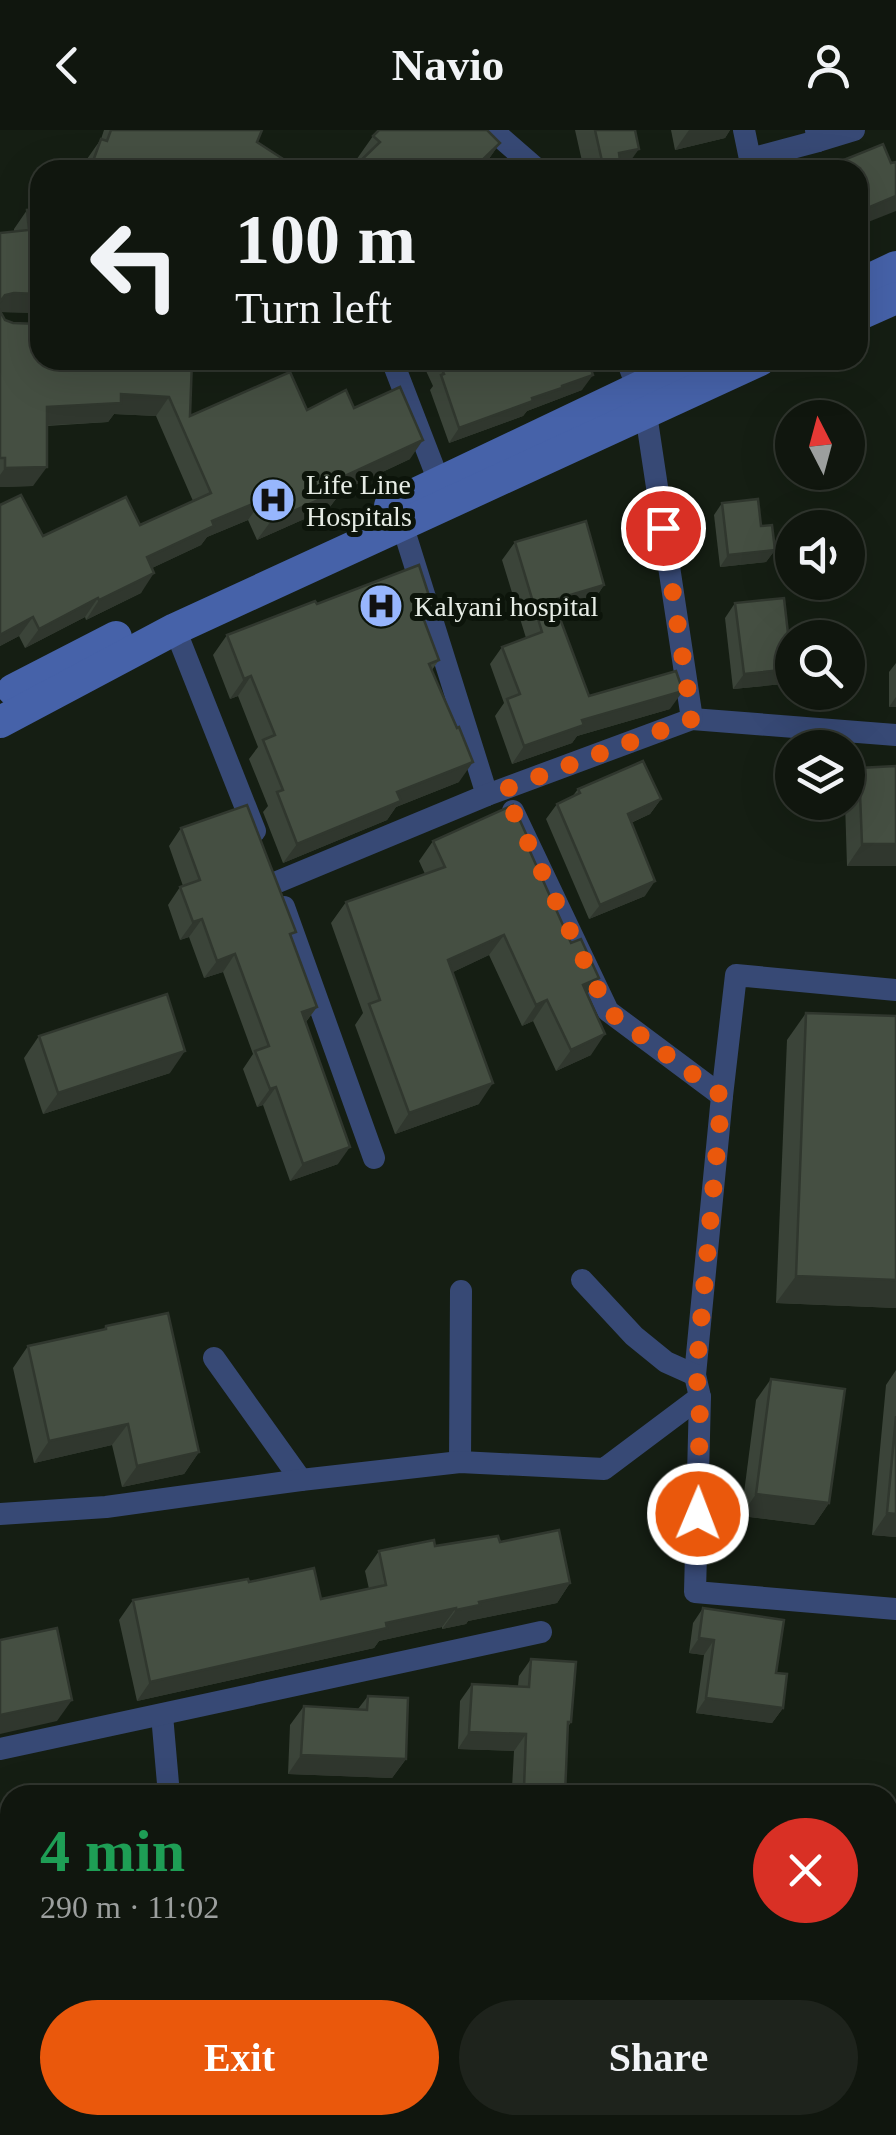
<!DOCTYPE html>
<html lang="en">
<head>
<meta charset="utf-8">
<style>
  :root { --surface:#10160e; --page:#1e231c; --text:#f1f3f6; --muted:#9c9f9e; --line:#30352e; --accent:#ea580c }
  body { margin:0; font-family:Georgia,serif; background:var(--page); color:var(--text); height:100vh; display:flex; flex-direction:column; font-size:38px; white-space:nowrap }
  * { box-sizing:border-box; margin:0 }
  p { font-size:32px; color:var(--muted) }
  .icon { flex:none; width:55px; height:55px; fill:none; stroke:currentColor; stroke-width:2; stroke-linecap:round; stroke-linejoin:round }
  .map { position:relative; flex:1; overflow:hidden }
  .drawer { position:absolute; left:0px; top:1655px; width:898px; height:350px; display:flex; flex-direction:column; background:var(--surface); border-radius:30px 30px 0 0; box-shadow:0 10px 40px #0002,0 0 0 2px var(--line) }
  .drawer>* { flex:none }
  .guide { position:absolute; left:30px; top:30px; width:838px; height:210px; border-radius:30px; box-shadow:0 10px 40px #0002,0 0 0 2px var(--line); background:#10160e; color:var(--text); overflow:hidden }
  .needle { width:65px; rotate:354deg }
  .controls { position:absolute; left:775px; top:270px; display:grid; gap:20px }
  .controls a { display:grid; place-items:center; width:90px; height:90px; border-radius:50%; background:var(--surface); box-shadow:0 10px 40px #0002,0 0 0 2px var(--line); font-size:50px }
  .pin { position:absolute; display:grid; place-items:center; width:85px; height:85px; color:#fff; margin:-42px; border:5px solid #fff; border-radius:50%; box-shadow:0 2px 10px #0007 }
  .me { position:absolute; width:110px; margin:-55px; rotate:1deg; stroke-linejoin:round; filter:drop-shadow(0 0 8px #0008) }
  .turn { display:flex; align-items:center; gap:35px; height:210px; padding:0 40px; font-size:45px }
  .turn .icon { width:130px; height:130px; stroke-width:2.5 }
  .turn b { display:block; font-size:70px; line-height:85px }
  .round { display:grid; place-items:center; flex:none; width:105px; height:105px; border-radius:52px; background:var(--page) }
  .headline { display:flex; align-items:center; justify-content:space-between; height:170px; padding:0 40px }
  h1 { font-size:60px; font-weight:600; line-height:75px; color:#1e9e55 }
  .primary-button { display:flex; gap:20px; margin-top:auto; padding:20px 40px }
  .primary-button a { flex:1; height:115px; border-radius:60px; background:var(--accent); color:#fff; font-size:40px; font-weight:600; line-height:115px; text-align:center }
  .primary-button a+a { background:var(--page); color:var(--text) }
  header { display:flex; justify-content:space-between; align-items:center; height:130px; padding:0 40px; background:var(--surface); font-size:45px; font-weight:600 }
  .map>svg:first-child { display:block }
  .lines { fill:none; stroke-linecap:round; stroke-linejoin:round }
  .street { stroke:#374975; stroke-width:22 }
  .secondary { stroke:#4662a9; stroke-width:32 }
  .wall { fill:#3b4439 }
  .shaded-wall { fill:#30372e }
  .building { fill:#454f42; stroke:#30372e; stroke-width:2.5 }
  .route { stroke:#ea580c; stroke-width:18; stroke-dasharray:0 32.4 }
  .labels { text-anchor:middle; stroke-width:10; stroke-linejoin:round; paint-order:stroke }
  .poi-label { font-size:28px; fill:#e6ece5; stroke:#0c140a; text-anchor:start }
</style>
</head>
<body>
<header><svg class="icon" aria-label="back" viewBox="0 0 24 24"><path d="M15 5l-7 7 7 7"/></svg>Navio<svg class="icon" aria-label="person" viewBox="0 0 24 24"><circle cx="12" cy="8" r="4"/><path d="M4 21q1-7 8-7t8 7"/></svg></header>
<div class="map">
<svg width="896" height="2005" viewBox="0 0 896 2005">
  <rect width="100%" height="100%" fill="#151e13"/>
  <g class="lines">
    <g class="street">
      <polyline points="492,0 538,40"/>
      <polyline points="744,0 750,29 818,11"/>
      <polyline points="816,0 818,11 854,0"/>
      <polyline points="392,230 443,362"/>
      <polyline points="627,230 638,259"/>
      <polyline points="402,394 487,665"/>
      <polyline points="175,499 255,701"/>
      <polyline points="692,589 896,605"/>
      <polyline points="513,681 608,881 722,966"/>
      <polyline points="275,753 487,665 692,589 646,284"/>
      <polyline points="284,777 374,1028"/>
      <polyline points="896,860 736,845 722,966 695,1245 700,1267 695,1462 896,1479"/>
      <polyline points="582,1150 634,1206 666,1232 695,1245"/>
      <polyline points="214,1228 301,1350"/>
      <polyline points="460,1332 461,1161"/>
      <polyline points="0,1384 106,1377 301,1350 460,1332 604,1339 700,1267"/>
      <polyline points="162,1585 169,1665"/>
      <polyline points="0,1619 541,1502"/>
      <polyline points="0,1995 29,2005"/>
      <polyline points="186,1995 186,2005"/>
      <polyline points="653,2005 653,1995"/>
    </g>
    <g class="secondary">
      <polyline points="858,155 896,137"/>
      <polyline points="858,185 896,168"/>
      <polyline points="390,376 697,230"/>
      <polyline points="13,560 116,507"/>
      <polyline points="0,592 175,499 760,230"/>
    </g>
  </g>
  <g class="wall">
    <polygon points="104,0 262,0 257,12 300,40 83,40 87,29 101,9"/>
    <polygon points="575,0 635,0 624,40 584,40"/>
    <polygon points="671,0 730,0 725,8 675,20"/>
    <polygon points="373,6 500,13 481,40 351,40 356,35 354,33"/>
    <polygon points="40,79 40,183 0,182 5,190 40,230 192,230 190,286 354,278 410,329 342,361 329,378 257,410 248,390 207,407 201,415 152,438 141,463 86,490 85,487 25,518 19,506 0,516 0,375 43,406 140,395 193,371 156,286 114,284 108,292 47,296 33,356 0,357 0,103 14,102 14,99 27,80"/>
    <polygon points="421,230 588,230 582,260 527,281 523,286 449,313 430,260 433,256"/>
    <polygon points="722,373 761,396 775,420 766,432 720,437 714,385"/>
    <polygon points="515,412 604,455 592,473 558,482 589,566 670,579 577,606 572,613 512,634 495,586 504,573 490,534 502,517 526,508 502,430"/>
    <polygon points="735,473 783,554 733,559 725,488"/>
    <polygon points="317,474 433,478 424,490 439,530 432,540 459,652 396,677 387,690 283,733 263,682 268,676 249,629 258,617 238,566 230,569 213,525 227,505"/>
    <polygon points="896,533 896,577 889,577 889,542"/>
    <polygon points="896,636 896,736 847,736 845,672 848,672 848,655 859,638"/>
    <polygon points="578,659 661,669 650,684 631,693 645,766 589,789 546,689 557,674 572,667"/>
    <polygon points="181,698 292,808 317,877 306,892 338,1034 290,1051 263,975 257,977 243,939 253,924 223,842 204,848 189,807 180,810 168,775 180,757 183,756 169,716"/>
    <polygon points="527,706 525,710 571,813 599,848 587,864 591,925 556,941 533,891 522,896 489,825 453,842 479,974 395,1004 355,895 363,883 331,793 346,772 425,744 419,731 433,711"/>
    <polygon points="806,883 896,886 896,1178 776,1173 787,910"/>
    <polygon points="39,906 170,943 43,984 24,928"/>
    <polygon points="106,1196 199,1322 184,1344 122,1357 112,1315 34,1333 13,1238 28,1216 103,1200"/>
    <polygon points="896,1240 896,1407 872,1405 886,1255"/>
    <polygon points="771,1249 829,1373 814,1395 741,1386 756,1270"/>
    <polygon points="500,1412 570,1453 557,1473 468,1491 466,1494 442,1499 442,1497 379,1511 374,1518 137,1571 119,1490 133,1470 249,1452 321,1469 369,1459 365,1441 379,1421 435,1416"/>
    <polygon points="703,1478 776,1543 783,1578 772,1593 696,1583 704,1525 689,1523 693,1493"/>
    <polygon points="531,1529 571,1592 568,1597 565,1665 512,1658 514,1621 458,1619 460,1571 472,1554 518,1556 519,1546"/>
    <polygon points="368,1566 406,1629 392,1648 288,1644 290,1595 304,1576 358,1579"/>
    <polygon points="10,1779 10,1826 7,1784"/>
    <polygon points="210,1995 522,1995 521,2005 208,2005"/>
  </g>
  <g class="shaded-wall">
    <polygon points="689,0 730,0 725,8 675,20"/>
    <polygon points="500,13 481,40 472,40"/>
    <polygon points="639,19 624,40 607,40 619,23"/>
    <polygon points="92,34 110,40 88,40"/>
    <polygon points="896,66 896,81 858,96 858,82"/>
    <polygon points="14,163 40,164 40,183 0,182 0,171 5,165"/>
    <polygon points="593,245 582,260 527,281 523,286 449,313 459,298 562,256"/>
    <polygon points="121,264 169,267 156,286 114,284 108,292 34,296 47,277"/>
    <polygon points="423,310 410,329 342,361 329,378 257,410 271,391 338,349"/>
    <polygon points="47,337 33,356 0,357 0,345 5,338"/>
    <polygon points="262,370 248,390 207,407 201,415 133,447 147,427 212,391"/>
    <polygon points="775,420 766,432 720,437 728,425"/>
    <polygon points="154,443 141,463 86,490 99,470"/>
    <polygon points="604,455 592,473 541,487 553,470"/>
    <polygon points="98,468 85,487 25,518 39,499"/>
    <polygon points="433,478 419,497 421,482"/>
    <polygon points="33,487 19,506 0,516 0,505"/>
    <polygon points="792,539 783,554 733,559 744,544"/>
    <polygon points="251,546 238,566 230,569 244,549"/>
    <polygon points="683,561 670,579 577,606 572,613 512,634 524,616 582,590"/>
    <polygon points="896,567 896,577 889,577"/>
    <polygon points="473,632 459,652 396,677 387,690 283,733 297,714 397,662"/>
    <polygon points="661,669 650,684 617,699 628,684"/>
    <polygon points="862,714 896,714 896,736 847,736"/>
    <polygon points="655,751 645,766 589,789 600,775"/>
    <polygon points="202,789 189,807 180,810 193,792"/>
    <polygon points="504,805 489,825 434,851 448,830"/>
    <polygon points="235,824 223,842 204,848 217,831"/>
    <polygon points="599,848 584,868 583,855"/>
    <polygon points="547,870 533,891 522,896 536,875"/>
    <polygon points="317,877 304,894 302,882"/>
    <polygon points="605,904 591,925 556,941 571,920"/>
    <polygon points="185,921 170,943 43,984 58,963"/>
    <polygon points="493,953 479,974 395,1004 409,983"/>
    <polygon points="276,957 263,975 257,977 270,959"/>
    <polygon points="350,1017 338,1034 290,1051 303,1034"/>
    <polygon points="796,1146 896,1150 896,1178 776,1173"/>
    <polygon points="128,1294 112,1315 34,1333 49,1311"/>
    <polygon points="199,1322 184,1344 122,1357 137,1336"/>
    <polygon points="756,1364 829,1373 814,1395 741,1386"/>
    <polygon points="887,1383 896,1384 896,1407 872,1405"/>
    <polygon points="570,1453 557,1473 468,1491 466,1494 442,1499 456,1480 479,1472"/>
    <polygon points="456,1478 442,1497 379,1511 374,1518 137,1571 150,1552 386,1493"/>
    <polygon points="699,1508 714,1510 704,1525 689,1523"/>
    <polygon points="706,1568 783,1578 772,1593 696,1583"/>
    <polygon points="72,1570 57,1591 0,1604 0,1585"/>
    <polygon points="469,1602 526,1604 514,1621 458,1619"/>
    <polygon points="301,1625 406,1629 392,1648 288,1644"/>
    <polygon points="217,1995 256,1995 311,2005 210,2005"/>
  </g>
  <g class="building">
    <polygon points="111,0 262,0 257,12 300,40 110,40 92,34 101,9 107,11"/>
    <polygon points="379,0 487,0 500,13 472,40 351,40 380,12 373,6"/>
    <polygon points="595,0 635,0 639,19 619,23 621,38 604,40"/>
    <polygon points="883,14 891,33 896,32 896,66 858,82 858,40 819,40"/>
    <polygon points="40,79 40,164 14,163 5,165 0,172 0,103 29,100 27,80"/>
    <polygon points="0,181 5,190 13,193 40,194 40,230 192,230 190,286 290,242 307,280 346,260 354,278 400,257 423,310 338,349 343,359 271,391 262,370 212,391 214,396 147,427 154,443 99,470 98,468 39,499 33,487 0,505 0,375 21,365 43,406 126,367 140,395 211,363 169,267 121,264 121,273 47,277 47,337 5,338 5,328 0,328"/>
    <polygon points="438,230 588,230 593,245 562,256 562,258 532,268 533,271 459,298 441,245 444,244"/>
    <polygon points="758,369 761,396 772,395 775,420 728,425 722,373"/>
    <polygon points="586,391 604,455 553,470 589,566 676,541 683,561 582,590 584,595 524,616 507,569 520,564 502,517 542,502 515,412"/>
    <polygon points="419,435 433,478 421,482 439,530 429,534 457,598 459,597 473,632 397,662 401,671 297,714 277,662 283,660 263,610 275,605 251,546 244,549 227,505 315,471 317,474"/>
    <polygon points="784,468 792,539 744,544 735,473"/>
    <polygon points="643,631 661,669 628,684 655,751 600,775 557,674 580,663 578,659"/>
    <polygon points="896,636 896,714 862,714 859,638"/>
    <polygon points="247,675 296,802 290,804 317,877 302,882 350,1017 303,1034 276,957 270,959 255,921 269,916 235,824 217,831 202,789 193,792 180,757 200,750 181,698"/>
    <polygon points="513,675 527,706 524,708 571,813 581,809 599,848 583,855 605,904 571,920 547,870 536,875 504,805 448,830 493,953 409,983 369,874 380,870 346,772 445,737 433,711"/>
    <polygon points="167,864 185,921 58,963 39,906"/>
    <polygon points="806,883 896,886 896,1150 796,1146"/>
    <polygon points="168,1183 199,1322 137,1336 128,1294 49,1311 28,1216 106,1199 106,1196"/>
    <polygon points="771,1249 845,1259 829,1373 756,1364"/>
    <polygon points="896,1286 896,1384 887,1383"/>
    <polygon points="559,1400 570,1453 479,1472 480,1475 456,1480 456,1478 386,1493 387,1498 150,1552 133,1470 248,1449 249,1452 314,1438 321,1469 386,1455 379,1421 434,1410 435,1416 498,1406 500,1412"/>
    <polygon points="703,1478 784,1490 776,1543 787,1544 783,1578 706,1568 714,1510 699,1508"/>
    <polygon points="57,1498 72,1570 0,1585 0,1510"/>
    <polygon points="531,1529 576,1532 571,1592 568,1592 565,1665 472,1665 473,1656 524,1658 526,1604 469,1602 472,1554 529,1557"/>
    <polygon points="368,1566 408,1568 406,1629 301,1625 304,1576 367,1580"/>
    <polygon points="300,1658 356,1665 299,1665"/>
    <polygon points="256,1995 522,1995 521,2005 352,2005 331,2002 331,2005 311,2005"/>
  </g>
  <g class="lines">
    <polyline class="route" points="663,398 692,589 503,660 608,881 722,966 696,1245 700,1267 698,1384"/>
  </g>
  <defs>
    <symbol id="hospital-disc" viewBox="-11 -11 22 22"><circle r="9.5" fill="#97b6fd" stroke="#0c140a"/><path d="M-5-5h3v3.5h4V-5h3V5h-3V1.5h-4V5h-3Z" fill="#111"/></symbol>
  </defs>
  <g fill-rule="evenodd">
    <use href="#hospital-disc" x="248" y="345" width="50" height="50"/>
    <use href="#hospital-disc" x="356" y="451" width="50" height="50"/>
  </g>
  <g class="labels">
    <g class="poi-label">
      <text x="306" y="364">Life Line<tspan x="306" dy="32">Hospitals</tspan></text>
      <text x="414" y="486">Kalyani hospital</text>
    </g>
  </g>
</svg>
<div class="controls">
<a><svg class="needle" viewBox="-14 -14 28 28"><path d="M0-13l5 13h-10z" fill="#e53935"/><path d="M0 13l5-13h-10z" fill="#9c9f9e"/></svg></a>
<a><svg class="icon" aria-label="sound" viewBox="0 0 24 24"><path d="M4 9h4l5-4v14l-5-4H4zM17 9q2 3 0 6"/></svg></a>
<a><svg class="icon" aria-label="search" viewBox="0 0 24 24"><circle cx="10" cy="10" r="6"/><path d="M15 15l6 6"/></svg></a>
<a><svg class="icon" aria-label="layers" viewBox="0 0 24 24"><path d="M12 4l9 5-9 5-9-5zM3 14l9 5 9-5"/></svg></a>
</div>
<div class="pin" style="left:663px;top:398px;background:#d93025"><svg class="icon" aria-label="arrive" viewBox="0 0 24 24"><path d="M6 21V4h12l-3 4 3 4H6"/></svg></div>
<svg class="me" style="left:698px;top:1384px" viewBox="-20 -20 40 40"><circle r="17" fill="#ea580c" stroke="#fff" stroke-width="3"/><path d="M0-11L8 9 0 5-8 9z" fill="#fff"/></svg>
<div class="guide">
<div class="turn"><svg class="icon" aria-label="left" viewBox="0 0 24 24"><path d="M17 20v-9H6M10 6l-5 5 5 5"/></svg><div><b>100 m</b>Turn left</div></div>
</div>
<section class="drawer">
<div class="headline"><div><h1>4 min</h1><p>290 m · 11:02</p></div><a class="round" style="background:#d93025;color:#fff"><svg class="icon" aria-label="close" viewBox="0 0 24 24"><path d="M6 6l12 12M18 6L6 18"/></svg></a></div>
<div class="primary-button"><a>Exit</a><a>Share</a></div>
</section>
</div>
</body>
</html>
